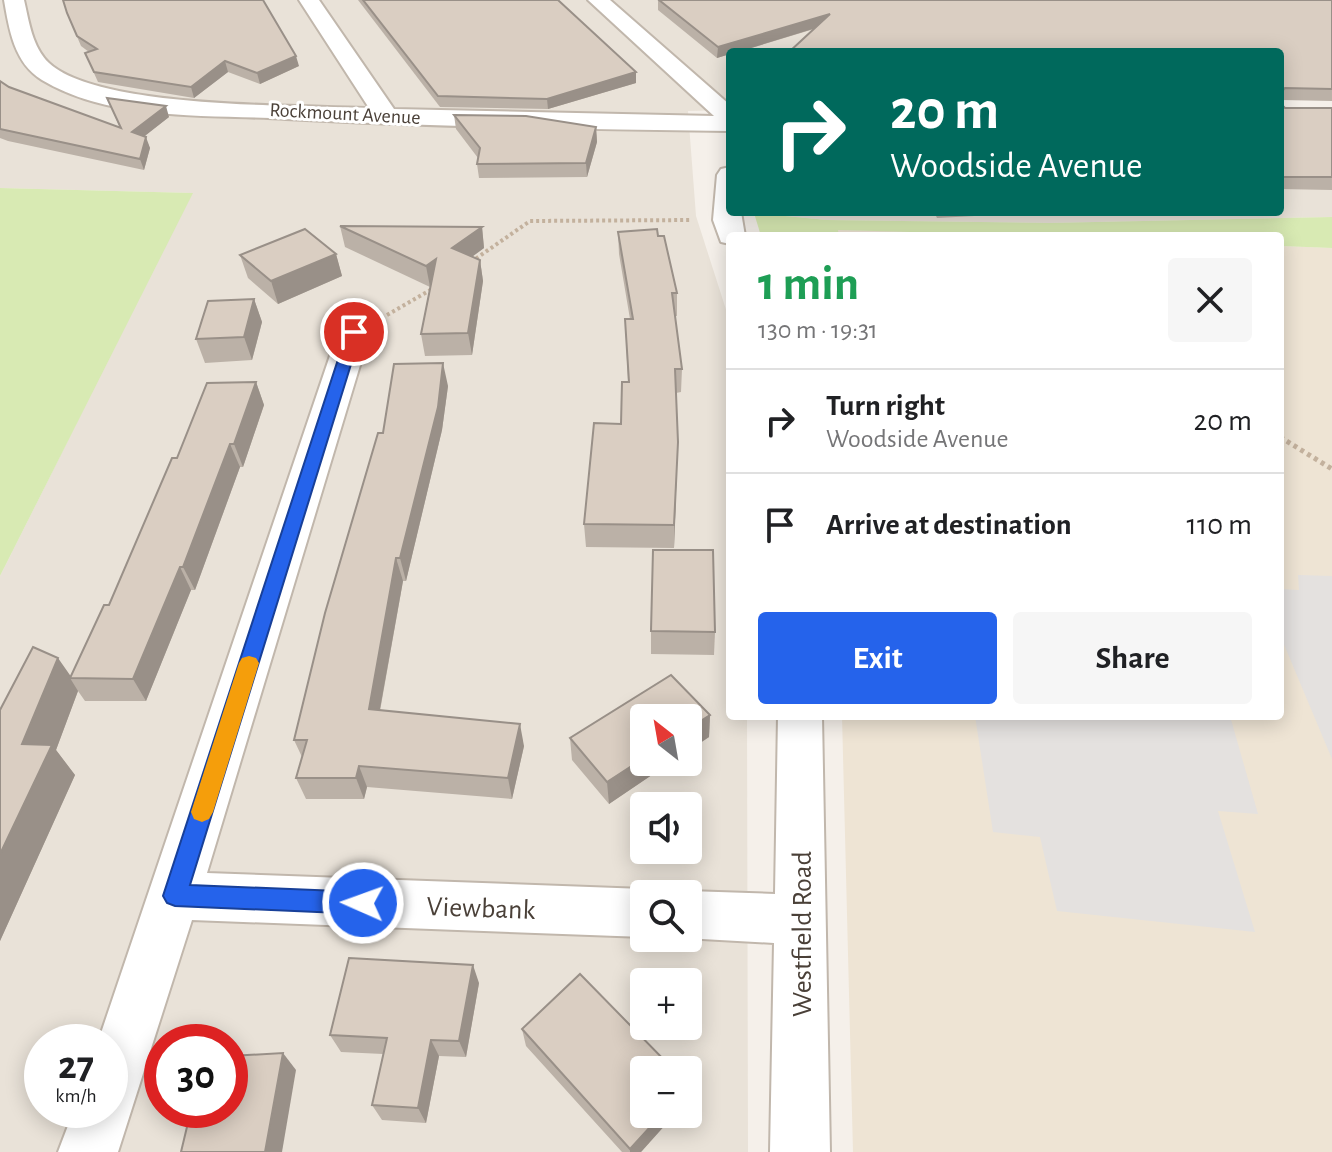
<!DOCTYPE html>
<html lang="en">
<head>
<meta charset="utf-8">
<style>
  :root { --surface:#fff; --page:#f6f6f6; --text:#202124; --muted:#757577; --line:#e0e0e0; --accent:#2563eb }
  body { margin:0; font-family:"Alegreya Sans",sans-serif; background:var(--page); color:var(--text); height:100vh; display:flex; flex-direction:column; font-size:30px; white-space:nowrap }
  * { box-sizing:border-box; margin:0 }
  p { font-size:26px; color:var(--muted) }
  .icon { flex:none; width:44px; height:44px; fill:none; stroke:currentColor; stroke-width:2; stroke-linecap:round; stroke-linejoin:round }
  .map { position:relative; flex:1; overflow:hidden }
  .drawer { position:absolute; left:726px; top:232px; width:558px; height:488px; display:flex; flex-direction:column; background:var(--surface); border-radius:8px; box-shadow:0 4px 20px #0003 }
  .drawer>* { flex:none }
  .hud { position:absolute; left:726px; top:48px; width:558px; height:168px; border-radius:8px; box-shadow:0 4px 20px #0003; background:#00695c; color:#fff; overflow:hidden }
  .needle { width:52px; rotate:329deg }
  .controls { position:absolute; left:630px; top:704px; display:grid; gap:16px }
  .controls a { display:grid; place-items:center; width:72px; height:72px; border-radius:8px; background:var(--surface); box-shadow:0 4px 20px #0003; font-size:40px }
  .speed { position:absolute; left:24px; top:1024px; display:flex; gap:16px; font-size:40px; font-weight:700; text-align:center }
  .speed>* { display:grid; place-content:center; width:104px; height:104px; border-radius:50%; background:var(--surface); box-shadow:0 4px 20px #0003; line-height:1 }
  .speed small { font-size:20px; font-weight:400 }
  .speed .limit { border:12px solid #d22; background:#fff; color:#111 }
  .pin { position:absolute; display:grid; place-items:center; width:68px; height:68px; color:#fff; margin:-34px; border:4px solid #fff; border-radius:50%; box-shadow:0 2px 8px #0007 }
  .me { position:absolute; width:88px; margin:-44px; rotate:272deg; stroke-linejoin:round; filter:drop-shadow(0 0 6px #0008) }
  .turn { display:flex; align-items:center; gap:28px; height:168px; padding:0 32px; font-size:36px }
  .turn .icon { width:104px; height:104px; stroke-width:2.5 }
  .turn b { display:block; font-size:56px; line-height:68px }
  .round { display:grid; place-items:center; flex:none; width:84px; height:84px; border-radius:8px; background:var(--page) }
  .head { display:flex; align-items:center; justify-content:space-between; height:136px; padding:0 32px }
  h1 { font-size:48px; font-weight:700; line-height:60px; color:#1e9e55 }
  .cta { display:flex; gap:16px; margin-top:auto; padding:16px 32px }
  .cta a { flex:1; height:92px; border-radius:8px; background:var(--accent); color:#fff; font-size:32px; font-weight:700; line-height:92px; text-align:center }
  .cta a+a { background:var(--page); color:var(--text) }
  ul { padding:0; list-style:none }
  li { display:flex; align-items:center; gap:24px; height:104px; padding:0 32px; border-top:2px solid var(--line) }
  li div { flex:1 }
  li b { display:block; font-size:30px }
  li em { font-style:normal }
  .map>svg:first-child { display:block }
  .residential { fill:#e9e2d8; fill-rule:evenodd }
  .education { fill:#eee4d4 }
  .green { fill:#d8eab3 }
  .parking { fill:#e4e1df }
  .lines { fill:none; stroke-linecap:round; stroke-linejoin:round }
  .minor-casing { stroke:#c1b7ac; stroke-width:4 }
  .path-far1 { stroke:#c3b19d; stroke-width:4; stroke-dasharray:3 3; stroke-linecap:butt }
  .path { stroke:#c3b19d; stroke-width:5; stroke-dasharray:4 4; stroke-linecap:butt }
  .minor { fill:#fff; fill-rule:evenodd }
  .wall { fill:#bbb1a7 }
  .shaded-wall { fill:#999088 }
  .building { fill:#dacec2; stroke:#999088; stroke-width:2 }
  .route { fill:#2563eb; stroke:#184099; stroke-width:2 }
  .slow { fill:#f59e0b }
  .labels { text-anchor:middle; stroke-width:6; stroke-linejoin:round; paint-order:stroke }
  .far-street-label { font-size:20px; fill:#4a4038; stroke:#fff }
  .near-street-label { font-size:28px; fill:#4a4038; stroke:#fff }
</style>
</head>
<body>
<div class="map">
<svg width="1332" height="1152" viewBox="0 0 1332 1152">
  <rect width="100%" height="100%" fill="#f5f0ea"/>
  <g class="residential">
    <path d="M0 0H1322L1280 52H730V110L688 111 696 216 730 322V716H747L748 1152H0V576L192 193 0 188ZM644 718H688V762H644ZM644 806H688V850H644ZM644 894H688V938H644ZM644 982H688V1026H644ZM42 1042H110V1110H42ZM162 1042H230V1110H162ZM644 1070H688V1114H644Z"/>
    <polygon points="1280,118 1332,118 1332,217 1049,223 827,220 754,213 1280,212"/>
  </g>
  <g class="education">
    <polygon points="759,228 1011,234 1053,236 761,236"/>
    <polygon points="1280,246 1332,248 1332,1152 853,1152 842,716 1280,716"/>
  </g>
  <g class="green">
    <polygon points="0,188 193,193 0,576"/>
    <polygon points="754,213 827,220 1049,223 1332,217 1332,248 1280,246 1280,236 1053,236 838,230 839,236 761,236"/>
  </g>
  <g class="parking">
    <polygon points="1298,575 1332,576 1332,759 1280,635 1280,589 1299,590"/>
    <polygon points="975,716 1230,716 1258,814 1218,811 1255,932 1057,911 1040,837 993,832"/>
  </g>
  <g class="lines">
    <defs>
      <g id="minor">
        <path d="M4 0H24C29 21 32 47 49 63 99 109 298 105 369 108L299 0H319L394 109 714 116 588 0H610L730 105V131C582 129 434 127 286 119 208 114 112 122 42 80 14 63 9 29 4 0Z"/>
        <polygon points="730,167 730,212 741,212 745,236 730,236 730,244 721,242 713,220 717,175 721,169"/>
        <polygon points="354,322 365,325 370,332 207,873 644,889 658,894 644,894 644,937 192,920 118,1152 58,1152 74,1110 110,1110 110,1042 98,1042 338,332 343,325"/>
        <polygon points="778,716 822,716 830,1152 770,1152 774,943 684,938 688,938 688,894 679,894 688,891 775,894"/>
      </g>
    </defs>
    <use href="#minor" class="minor-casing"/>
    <g class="path-far1">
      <polyline points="471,262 530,221 692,220"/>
      <polyline points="387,315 434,288"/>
    </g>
    <polyline class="path" points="1280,437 1332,469"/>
    <use href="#minor" class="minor"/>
  </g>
  <g class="wall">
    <polygon points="358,0 558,0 636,72 636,83 548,109 440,107"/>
    <polygon points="658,0 1332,0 1332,101 1282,100 1282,105 1285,108 1332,108 1332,190 1280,189 1280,52 814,29 738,52 730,52 730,54 717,58 658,10"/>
    <polygon points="67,13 299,66 260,84 228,72 194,98 98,82 85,53 89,52 81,46"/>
    <polygon points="0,81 9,87 120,128 107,98 169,117 144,136 150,148 144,170 8,141 0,138"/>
    <polygon points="454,115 596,127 597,142 587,177 479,178 477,164 478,158 456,129"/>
    <polygon points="934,212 994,212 993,215 937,218"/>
    <polygon points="340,226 482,227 484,248 472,257 480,260 483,281 472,355 425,356 421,334 430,287 345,247"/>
    <polygon points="618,232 658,236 677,293 677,316 675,316 682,369 681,392 676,393 677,465 674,548 586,547 584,524 621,424 628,382 625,319 630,319 619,254"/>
    <polygon points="336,254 342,276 278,304 248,278 240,255"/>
    <polygon points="254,299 262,322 252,360 205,363 196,339"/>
    <polygon points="256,382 264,405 243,467 240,467 195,590 191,590 146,701 85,701 78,691 56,750 75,775 0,941 0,710 71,677 109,605 177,458"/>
    <polygon points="448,386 442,430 406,581 403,581 380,711 524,746 512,799 367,787 364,799 306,799 296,778 302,757 294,740 383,433"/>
    <polygon points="651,631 715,632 714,655 651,654"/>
    <polygon points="671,675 710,715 709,737 688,751 688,718 644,718 644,762 671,762 609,804 572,760 570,738"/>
    <polygon points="479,983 466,1057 439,1056 426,1123 382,1120 372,1105 383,1054 341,1052 330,1035"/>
    <polygon points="522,1029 644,1114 675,1114 641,1152 622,1152 526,1046"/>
  </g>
  <g class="shaded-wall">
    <polygon points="830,14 829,24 738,52 730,52 730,54 717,58 718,47"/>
    <polygon points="296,56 299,66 260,84 257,73"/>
    <polygon points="225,61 228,72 194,98 191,87"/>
    <polygon points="636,72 636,83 548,109 547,99"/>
    <polygon points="166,106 169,117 136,143 132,132"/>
    <polygon points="596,127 597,142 587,177 586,163"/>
    <polygon points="146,137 150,148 144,170 140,159"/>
    <polygon points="482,227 484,248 455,269 452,248"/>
    <polygon points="336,254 342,276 278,304 271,281"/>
    <polygon points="436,259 430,287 426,266"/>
    <polygon points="480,260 483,281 472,355 468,333"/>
    <polygon points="254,299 262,322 252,360 244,337"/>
    <polygon points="443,363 448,386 442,430 406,581 400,558"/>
    <polygon points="256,382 264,405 243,467 234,444"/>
    <polygon points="678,442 677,465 674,548 674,525"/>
    <polygon points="230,444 240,467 195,590 183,567"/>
    <polygon points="396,558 403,581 376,731 369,709"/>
    <polygon points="180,567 191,590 146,701 133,679"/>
    <polygon points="58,658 72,678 70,678 78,691 56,750 75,775 0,941 0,854 22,744"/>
    <polygon points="710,715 709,737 688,751 688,729"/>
    <polygon points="520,724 524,746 512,799 508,778"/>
    <polygon points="644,758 644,762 671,762 609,804 607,782"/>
    <polygon points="359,766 367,787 364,799 356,778"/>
    <polygon points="473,965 479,983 466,1057 459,1041"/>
    <polygon points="431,1040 439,1056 426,1123 418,1108"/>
    <polygon points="283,1053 296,1070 282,1152 265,1152"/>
    <polygon points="662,1114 675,1114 641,1152 630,1152 630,1149"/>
  </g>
  <g class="building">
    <polygon points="63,0 263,0 296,56 257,73 225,61 191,87 94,72 85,53 97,49 77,36 67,13"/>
    <polygon points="363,0 558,0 636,72 547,99 438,96"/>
    <polygon points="659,0 1332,0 1332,89 1285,88 1282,91 1282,105 1285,108 1332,108 1332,177 1280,177 1280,52 789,52 830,14 718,47"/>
    <polygon points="0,81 9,87 121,128 107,98 166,106 132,132 146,137 140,159 0,129"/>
    <polygon points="454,115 526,116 596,127 586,163 477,164 480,148"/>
    <polygon points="340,226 482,227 452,248 480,260 468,333 421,334 436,259 426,266"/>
    <polygon points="305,229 336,254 271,281 240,255"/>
    <polygon points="657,229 658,236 664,236 677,293 672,293 682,369 675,369 678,442 674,525 584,524 594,423 621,424 622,382 629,382 625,319 633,319 618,232"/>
    <polygon points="254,299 244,337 196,339 208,301"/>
    <polygon points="443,363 438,407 400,558 396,558 369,709 520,724 508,778 359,766 356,778 296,778 307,740 294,740 325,613 378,433 383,433 394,364"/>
    <polygon points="256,382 234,444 230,444 183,567 180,567 133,679 70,678 104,605 109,605 172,458 177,458 207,383"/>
    <polygon points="653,550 713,550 715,632 651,631"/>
    <polygon points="33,647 58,658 22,744 52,745 0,854 0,710"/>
    <polygon points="671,675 710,715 688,729 688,718 644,718 644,758 607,782 570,738"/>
    <polygon points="349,958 473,965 459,1041 431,1040 418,1108 372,1105 387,1038 330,1035"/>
    <polygon points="580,974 674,1070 644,1070 644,1114 662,1114 630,1149 522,1029"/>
    <polygon points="283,1053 265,1152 181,1152 191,1110 230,1110 230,1056"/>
  </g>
  <polygon class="route" points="354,328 361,332 190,885 363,892 371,895 374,903 371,910 363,914 175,906 167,903 163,896 347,332"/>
  <polygon class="slow" points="249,656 256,658 259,663 213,812 209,819 202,822 194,819 191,812 239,663 242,658"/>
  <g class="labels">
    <g class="far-street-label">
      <text transform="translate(345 113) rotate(3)" y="7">Rockmount Avenue</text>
    </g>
    <g class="near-street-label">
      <text transform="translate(481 907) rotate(2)" y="10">Viewbank</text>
      <text transform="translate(801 934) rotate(-90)" y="10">Westfield Road</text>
    </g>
  </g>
</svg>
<div class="controls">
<a><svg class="needle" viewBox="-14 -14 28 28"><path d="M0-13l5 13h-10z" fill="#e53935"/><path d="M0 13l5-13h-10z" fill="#757577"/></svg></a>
<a><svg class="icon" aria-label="sound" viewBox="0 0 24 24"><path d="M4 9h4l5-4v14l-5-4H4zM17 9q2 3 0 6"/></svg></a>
<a><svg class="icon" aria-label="search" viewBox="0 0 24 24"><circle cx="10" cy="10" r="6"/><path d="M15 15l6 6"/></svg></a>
<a>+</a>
<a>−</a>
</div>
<div class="speed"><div>27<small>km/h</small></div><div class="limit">30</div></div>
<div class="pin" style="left:354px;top:332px;background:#d93025"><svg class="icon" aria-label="arrive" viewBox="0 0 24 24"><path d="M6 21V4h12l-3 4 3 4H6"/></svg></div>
<svg class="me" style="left:363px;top:903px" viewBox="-20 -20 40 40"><circle r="17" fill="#2563eb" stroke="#fff" stroke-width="3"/><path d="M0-11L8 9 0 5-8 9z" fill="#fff"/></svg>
<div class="hud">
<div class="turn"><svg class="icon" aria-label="right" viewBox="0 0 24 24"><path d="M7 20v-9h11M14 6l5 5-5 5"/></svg><div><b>20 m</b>Woodside Avenue</div></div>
</div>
<section class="drawer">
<div class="head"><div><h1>1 min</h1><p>130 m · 19:31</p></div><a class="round"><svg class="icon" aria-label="close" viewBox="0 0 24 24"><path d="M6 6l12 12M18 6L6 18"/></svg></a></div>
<ul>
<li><svg class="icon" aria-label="right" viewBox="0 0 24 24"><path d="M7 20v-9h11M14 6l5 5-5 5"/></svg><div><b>Turn right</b><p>Woodside Avenue</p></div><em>20 m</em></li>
<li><svg class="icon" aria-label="arrive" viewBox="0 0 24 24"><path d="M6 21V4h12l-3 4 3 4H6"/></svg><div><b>Arrive at destination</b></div><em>110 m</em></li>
</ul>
<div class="cta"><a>Exit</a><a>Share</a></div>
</section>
</div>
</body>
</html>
